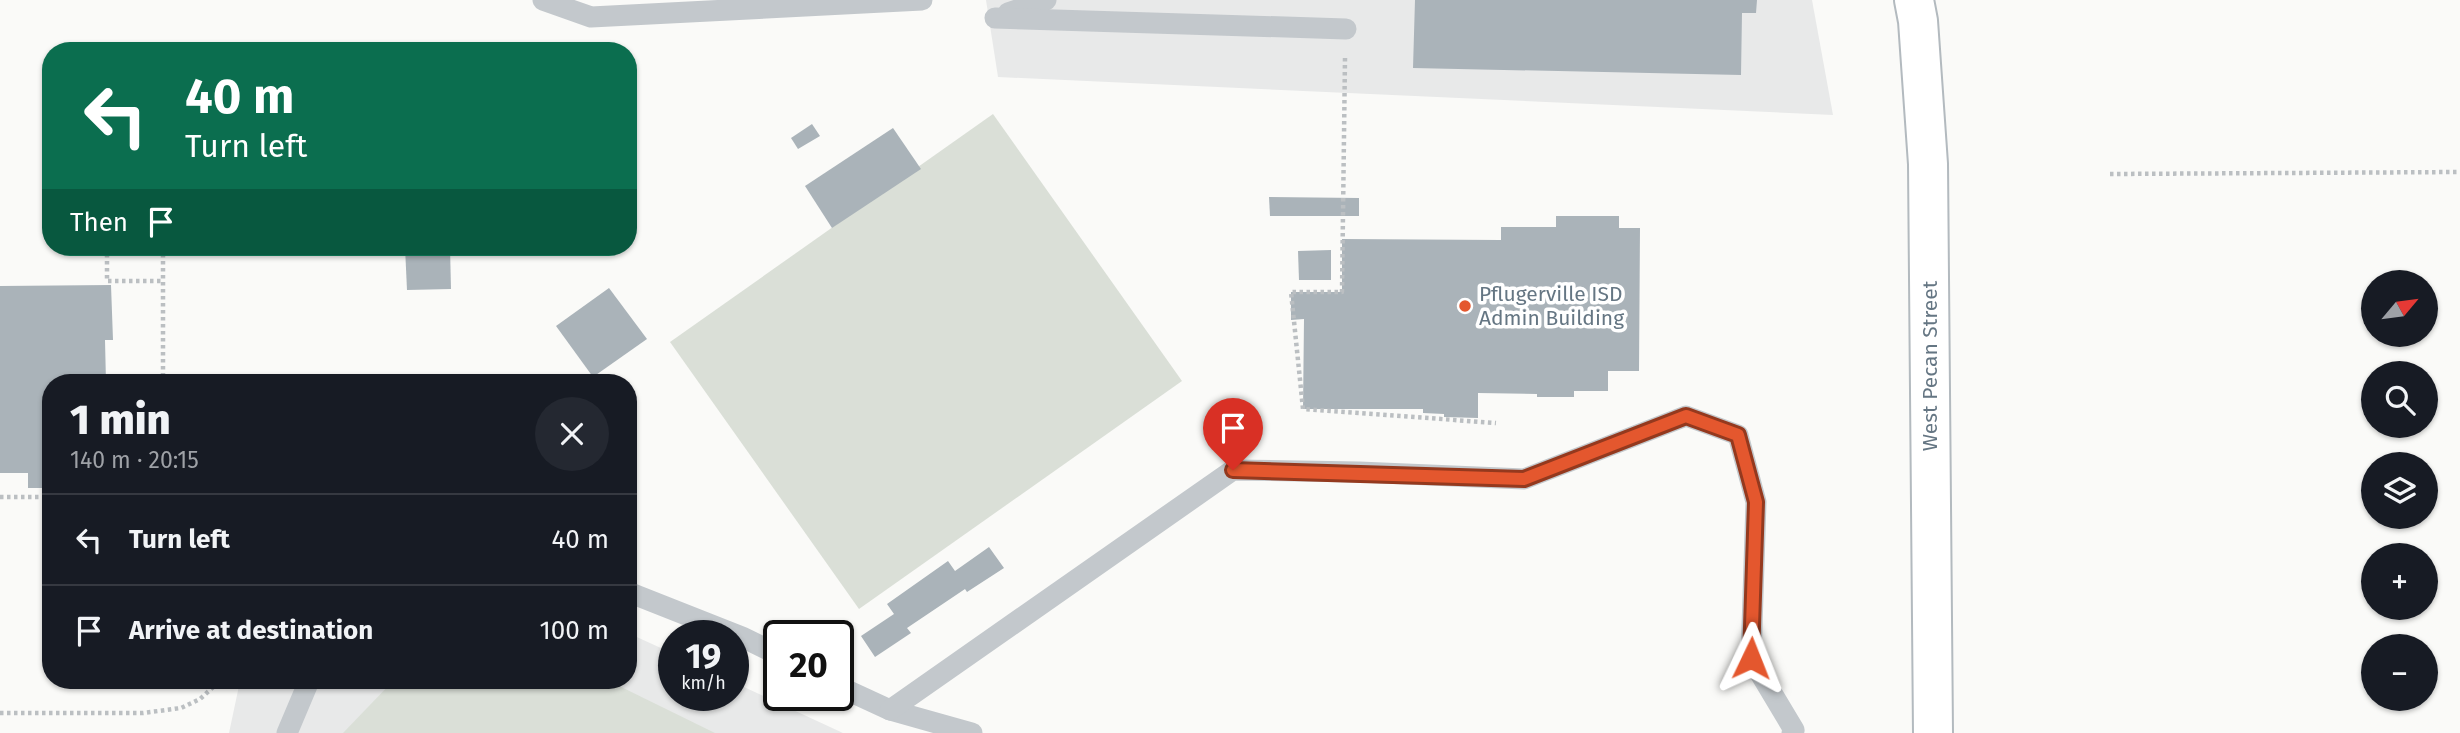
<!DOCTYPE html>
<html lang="en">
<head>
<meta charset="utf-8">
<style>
  :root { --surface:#171b24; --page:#242831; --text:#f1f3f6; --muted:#9ea1a6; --line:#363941 }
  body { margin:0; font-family:"Fira Sans",sans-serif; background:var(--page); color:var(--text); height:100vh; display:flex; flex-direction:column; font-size:26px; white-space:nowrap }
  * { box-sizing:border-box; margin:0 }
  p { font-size:23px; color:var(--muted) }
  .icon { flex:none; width:38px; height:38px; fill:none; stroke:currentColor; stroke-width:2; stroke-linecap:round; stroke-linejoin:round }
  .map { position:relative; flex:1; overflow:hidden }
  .panel { position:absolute; left:42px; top:374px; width:595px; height:315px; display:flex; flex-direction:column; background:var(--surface); border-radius:28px; box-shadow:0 2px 5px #0004 }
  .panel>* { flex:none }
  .guide { position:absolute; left:42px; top:42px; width:595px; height:214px; border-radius:28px; box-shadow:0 2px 5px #0004; background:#0b6e4f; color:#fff; overflow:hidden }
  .needle { width:46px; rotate:61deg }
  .tools { position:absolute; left:2361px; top:270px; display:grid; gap:14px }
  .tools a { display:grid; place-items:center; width:77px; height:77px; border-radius:50%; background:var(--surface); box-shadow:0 2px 5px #0004; font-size:35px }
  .speed { position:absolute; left:658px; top:620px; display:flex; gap:14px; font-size:35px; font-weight:700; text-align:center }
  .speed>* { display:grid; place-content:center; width:91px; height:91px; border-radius:50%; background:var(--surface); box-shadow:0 2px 5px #0004; line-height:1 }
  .speed small { font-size:18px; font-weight:400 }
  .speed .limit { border:4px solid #111; border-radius:10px; background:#fff; color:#111 }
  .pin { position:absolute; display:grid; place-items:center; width:60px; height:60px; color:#fff; margin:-72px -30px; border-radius:50% 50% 50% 0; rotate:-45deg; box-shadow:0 0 7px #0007 }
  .pin .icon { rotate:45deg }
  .me { position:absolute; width:77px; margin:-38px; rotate:2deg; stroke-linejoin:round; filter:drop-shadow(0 0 5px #0008) }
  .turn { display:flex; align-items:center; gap:24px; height:147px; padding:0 28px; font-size:32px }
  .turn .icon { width:91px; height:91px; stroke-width:2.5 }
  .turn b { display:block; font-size:49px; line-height:60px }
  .then { display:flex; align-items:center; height:66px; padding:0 28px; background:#0003; gap:14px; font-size:26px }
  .round { display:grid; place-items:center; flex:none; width:74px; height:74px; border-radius:37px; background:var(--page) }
  .summary { display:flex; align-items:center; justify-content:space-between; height:119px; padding:0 28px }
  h1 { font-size:42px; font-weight:800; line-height:52px }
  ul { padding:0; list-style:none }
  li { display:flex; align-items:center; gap:21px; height:91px; padding:0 28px; border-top:2px solid var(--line) }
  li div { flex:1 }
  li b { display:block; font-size:26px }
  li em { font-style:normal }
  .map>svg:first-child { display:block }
  .built { fill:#e8e9e9 }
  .green { fill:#dadfd7 }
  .building { fill:#aab3b9 }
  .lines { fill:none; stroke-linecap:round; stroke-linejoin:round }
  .secondary-casing { stroke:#b3babf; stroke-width:42 }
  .path { stroke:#bbbfc2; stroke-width:4.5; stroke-dasharray:3.5 3.5; stroke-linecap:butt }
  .lane { stroke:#c3c8cc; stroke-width:21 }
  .secondary { stroke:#fff; stroke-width:38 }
  .route-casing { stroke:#94391e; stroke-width:18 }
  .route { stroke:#e4572e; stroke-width:12 }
  .poi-dot { fill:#e4572e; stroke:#fff; stroke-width:2.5 }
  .labels { text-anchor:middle; stroke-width:7; stroke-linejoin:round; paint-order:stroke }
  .poi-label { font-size:21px; fill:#657683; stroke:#fff; text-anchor:start }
  .street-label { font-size:21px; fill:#657683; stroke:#fff }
</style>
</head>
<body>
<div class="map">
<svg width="2460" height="733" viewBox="0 0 2460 733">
  <rect width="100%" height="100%" fill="#fafaf8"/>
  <g class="built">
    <polygon points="986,0 1812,0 1833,115 998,77"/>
    <polygon points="628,633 674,654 674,695 733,695 733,682 843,733 229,733 240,681 628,681"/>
  </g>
  <g class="green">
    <polygon points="993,114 1182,381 859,609 670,342"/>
    <polygon points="393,681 609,681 715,733 343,733"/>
  </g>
  <g class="building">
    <polygon points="1415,0 1757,0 1756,13 1742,13 1741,75 1413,68"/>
    <polygon points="812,124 820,136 798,149 791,138"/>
    <polygon points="893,128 921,169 832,228 805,186"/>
    <polygon points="1269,197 1359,198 1359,216 1270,216"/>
    <polygon points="1556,216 1619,216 1619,228 1640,228 1639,371 1608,371 1608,391 1574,391 1574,397 1537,397 1537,394 1478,393 1478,418 1444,417 1444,414 1423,413 1423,409 1303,409 1304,319 1291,320 1291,292 1342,292 1342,239 1501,240 1501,227 1556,227"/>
    <polygon points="405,247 450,247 451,289 407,290"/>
    <polygon points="1331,250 1331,280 1299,280 1298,251"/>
    <polygon points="111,285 113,340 105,340 106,383 51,383 51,488 28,488 28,473 0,473 0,286"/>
    <polygon points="609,288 647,339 593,377 556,326"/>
    <polygon points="989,547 1004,568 967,592 965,589 907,628 911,633 875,657 861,636 894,614 887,604 948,561 955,571"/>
  </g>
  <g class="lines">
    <defs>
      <polyline id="secondary" points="1914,0 1918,21 1928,164 1933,733"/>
    </defs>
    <use href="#secondary" class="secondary-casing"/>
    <g class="path">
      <polyline points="1345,58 1342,292 1291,292 1303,409 1496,423"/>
      <polyline points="2110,174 2460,172"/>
      <polyline points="107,247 107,281 163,281"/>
      <polyline points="163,247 163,383"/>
      <polyline points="0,497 51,497"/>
      <polyline points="792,695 815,705"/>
      <polyline points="0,713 143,713 181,708 200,699 220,681"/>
    </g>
    <g class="lane">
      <polyline points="543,0 591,17 922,0"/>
      <polyline points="1008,13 1046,0"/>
      <polyline points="995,18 1346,29"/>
      <polyline points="628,592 742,637 779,655"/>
      <polyline points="838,686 890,710 972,733"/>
      <polyline points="890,710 1233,470 1359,472 1524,479 1686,416 1738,435 1756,502 1751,658 1794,730 1792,733"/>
      <polyline points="287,733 309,681"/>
    </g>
    <use href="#secondary" class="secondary"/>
  </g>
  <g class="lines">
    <defs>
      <polyline id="route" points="1233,470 1524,479 1686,416 1738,435 1756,502 1751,658"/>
    </defs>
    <use href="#route" class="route-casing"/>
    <use href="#route" class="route"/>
  </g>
  <circle class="poi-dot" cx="1465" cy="306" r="7"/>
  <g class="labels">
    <g class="poi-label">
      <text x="1479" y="301">Pflugerville ISD<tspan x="1479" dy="24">Admin Building</tspan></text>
    </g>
    <g class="street-label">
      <text transform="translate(1930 366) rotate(-90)" y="7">West Pecan Street</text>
    </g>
  </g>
</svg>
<div class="tools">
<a><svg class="needle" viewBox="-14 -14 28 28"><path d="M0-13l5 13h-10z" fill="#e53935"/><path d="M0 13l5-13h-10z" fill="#9ea1a6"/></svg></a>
<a><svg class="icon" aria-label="search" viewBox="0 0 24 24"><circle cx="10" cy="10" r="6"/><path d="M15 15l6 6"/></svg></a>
<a><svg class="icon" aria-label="layers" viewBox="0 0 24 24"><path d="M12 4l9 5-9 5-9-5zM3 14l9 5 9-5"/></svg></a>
<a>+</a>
<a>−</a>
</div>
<div class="speed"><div>19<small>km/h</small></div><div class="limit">20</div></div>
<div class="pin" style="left:1233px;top:470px;background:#d93025"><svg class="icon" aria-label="arrive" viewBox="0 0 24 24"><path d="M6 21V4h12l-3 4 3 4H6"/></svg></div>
<svg class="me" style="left:1751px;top:658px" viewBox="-20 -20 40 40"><path d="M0-17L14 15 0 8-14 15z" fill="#e4572e" stroke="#fff" stroke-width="4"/></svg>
<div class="guide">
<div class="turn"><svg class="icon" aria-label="left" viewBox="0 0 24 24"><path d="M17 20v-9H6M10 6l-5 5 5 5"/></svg><div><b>40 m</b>Turn left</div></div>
<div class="then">Then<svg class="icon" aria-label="arrive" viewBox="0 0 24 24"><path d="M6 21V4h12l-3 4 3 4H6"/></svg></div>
</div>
<section class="panel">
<div class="summary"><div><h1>1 min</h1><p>140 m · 20:15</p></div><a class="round"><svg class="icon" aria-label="close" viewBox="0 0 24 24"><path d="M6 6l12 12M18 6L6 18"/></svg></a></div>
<ul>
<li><svg class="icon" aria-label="left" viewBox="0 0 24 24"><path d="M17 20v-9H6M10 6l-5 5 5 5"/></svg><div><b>Turn left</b></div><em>40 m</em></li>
<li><svg class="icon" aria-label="arrive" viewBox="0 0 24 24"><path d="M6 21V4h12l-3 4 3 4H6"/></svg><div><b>Arrive at destination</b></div><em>100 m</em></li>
</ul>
</section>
</div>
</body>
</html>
